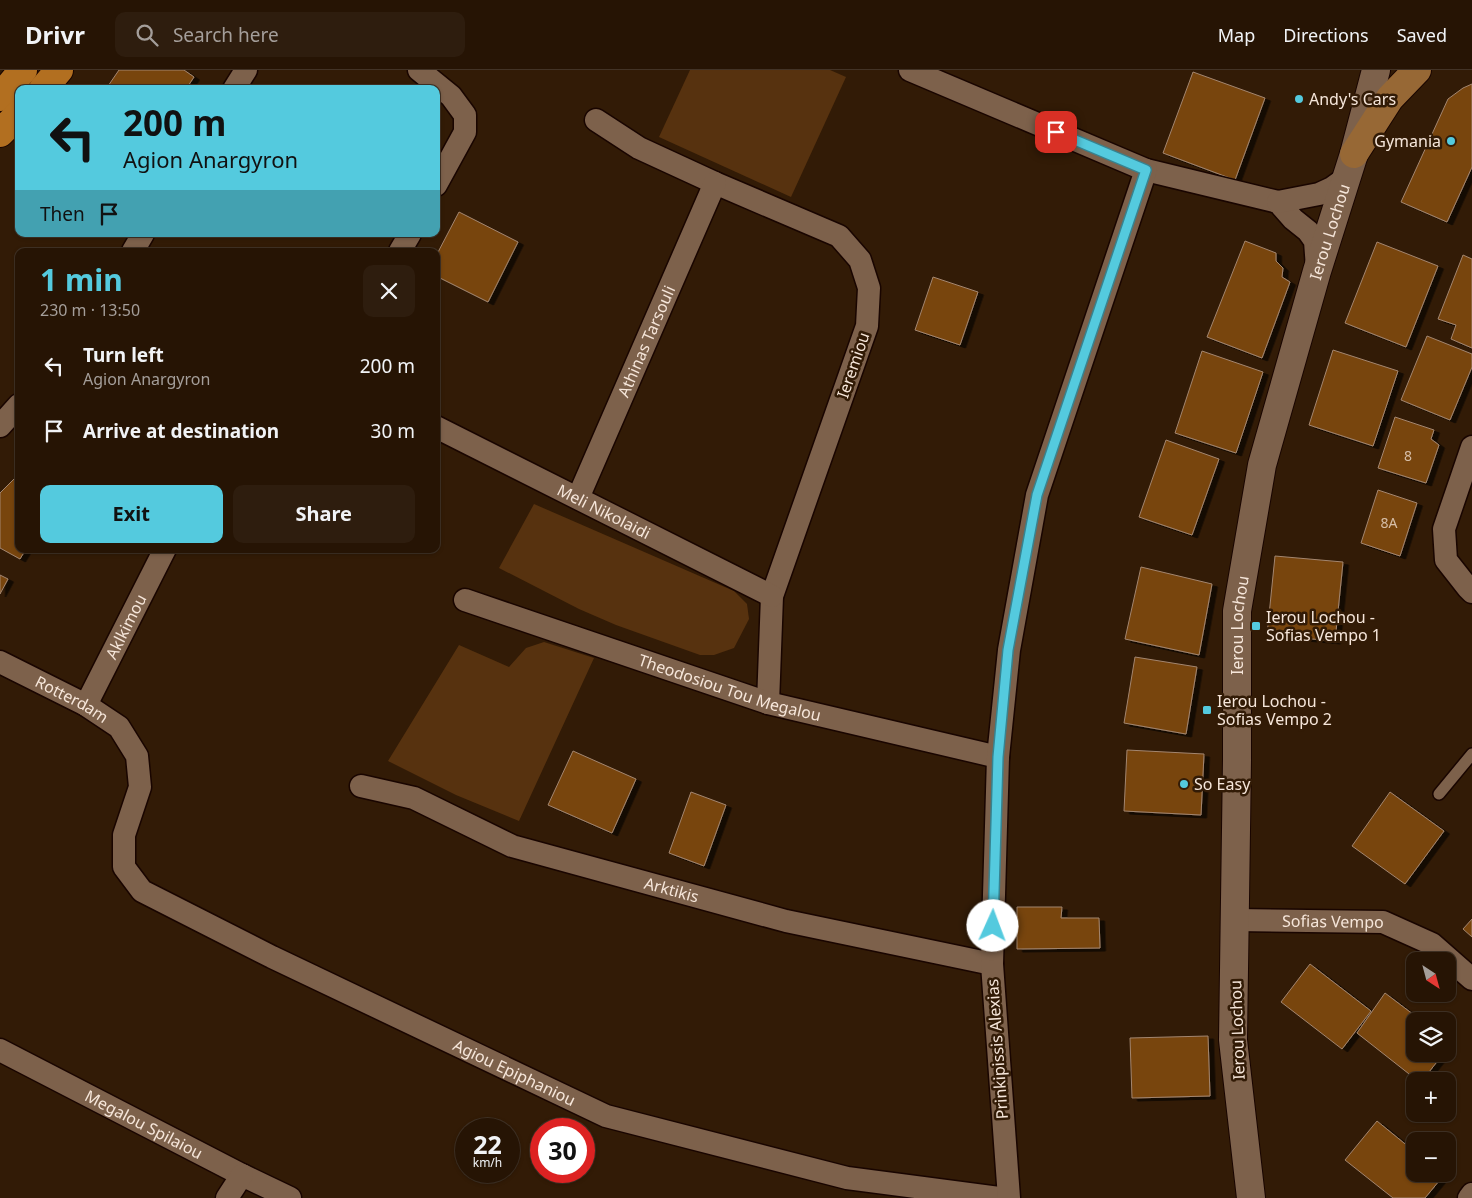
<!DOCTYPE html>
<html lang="en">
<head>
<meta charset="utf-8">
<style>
  :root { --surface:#261404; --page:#2e1d0e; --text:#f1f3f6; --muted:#a49e9a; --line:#423326; --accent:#54cade }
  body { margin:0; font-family:"Noto Sans",sans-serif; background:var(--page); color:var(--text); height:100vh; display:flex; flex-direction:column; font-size:19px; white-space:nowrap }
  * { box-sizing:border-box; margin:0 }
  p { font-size:16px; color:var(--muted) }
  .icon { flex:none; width:28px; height:28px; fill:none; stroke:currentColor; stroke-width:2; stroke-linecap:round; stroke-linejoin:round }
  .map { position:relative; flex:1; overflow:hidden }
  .panel { position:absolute; left:15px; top:178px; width:425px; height:305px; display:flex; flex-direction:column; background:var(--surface); border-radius:10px; box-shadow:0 1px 4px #0004,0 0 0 1px var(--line) }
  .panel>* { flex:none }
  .guide { position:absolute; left:15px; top:15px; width:425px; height:152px; border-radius:10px; box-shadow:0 1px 4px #0004,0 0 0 1px var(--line); background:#54cade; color:#111; overflow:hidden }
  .needle { width:32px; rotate:144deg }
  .tools { position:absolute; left:1406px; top:882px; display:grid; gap:10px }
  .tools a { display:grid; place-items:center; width:50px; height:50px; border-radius:10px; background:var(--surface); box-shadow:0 1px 4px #0004,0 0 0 1px var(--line); font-size:25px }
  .speed { position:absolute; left:455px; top:1048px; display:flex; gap:10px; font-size:25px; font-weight:700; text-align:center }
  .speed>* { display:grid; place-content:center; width:65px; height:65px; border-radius:50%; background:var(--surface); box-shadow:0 1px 4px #0004,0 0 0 1px var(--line); line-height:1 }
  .speed small { font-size:12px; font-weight:400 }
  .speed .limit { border:8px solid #d22; background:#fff; color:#111 }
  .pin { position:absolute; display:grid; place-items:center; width:42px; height:42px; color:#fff; margin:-21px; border-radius:10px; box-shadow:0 2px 8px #0006 }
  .me { position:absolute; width:55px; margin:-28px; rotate:2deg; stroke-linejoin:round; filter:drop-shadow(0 0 4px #0008) }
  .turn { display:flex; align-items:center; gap:18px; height:105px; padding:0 25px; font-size:22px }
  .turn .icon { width:65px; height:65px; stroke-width:2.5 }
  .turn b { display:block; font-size:35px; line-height:42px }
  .then { display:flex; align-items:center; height:48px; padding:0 25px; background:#0003; gap:10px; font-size:19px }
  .round { display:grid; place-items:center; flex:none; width:52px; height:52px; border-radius:10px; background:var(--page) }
  .summary { display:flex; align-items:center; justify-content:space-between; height:85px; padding:0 25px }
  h1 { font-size:30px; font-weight:700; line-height:38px; color:var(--accent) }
  .cta { display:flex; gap:10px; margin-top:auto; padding:10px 25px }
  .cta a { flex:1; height:58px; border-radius:10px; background:var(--accent); color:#111; font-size:20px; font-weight:700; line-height:58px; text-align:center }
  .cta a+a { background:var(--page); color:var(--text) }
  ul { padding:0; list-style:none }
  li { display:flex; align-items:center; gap:15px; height:65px; padding:0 25px }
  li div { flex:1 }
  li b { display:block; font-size:19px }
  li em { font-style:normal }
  header { display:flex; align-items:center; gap:30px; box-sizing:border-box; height:70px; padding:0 25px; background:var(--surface); border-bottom:1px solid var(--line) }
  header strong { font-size:24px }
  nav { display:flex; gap:28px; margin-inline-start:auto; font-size:18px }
  .search { width:350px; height:45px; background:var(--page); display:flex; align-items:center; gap:12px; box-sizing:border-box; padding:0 18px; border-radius:10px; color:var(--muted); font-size:19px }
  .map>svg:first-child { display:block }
  .green { fill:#57320f }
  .building { fill:#78440e; stroke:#a3866f; filter:url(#shadow) }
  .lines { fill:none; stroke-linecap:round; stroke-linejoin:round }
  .service-casing { stroke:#190500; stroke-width:14 }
  .minor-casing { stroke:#190500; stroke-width:25 }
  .tertiary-casing { stroke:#190500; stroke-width:30 }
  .secondary-casing { stroke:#190500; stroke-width:30 }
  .primary-casing { stroke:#190500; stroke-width:30 }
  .service { stroke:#7d614b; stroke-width:11 }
  .minor { stroke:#7d614b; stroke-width:22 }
  .tertiary { stroke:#7d614b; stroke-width:28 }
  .secondary { stroke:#976835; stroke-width:28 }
  .primary { stroke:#b26f20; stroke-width:28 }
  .route-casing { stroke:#378390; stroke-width:12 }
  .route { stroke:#54cade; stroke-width:9 }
  .poi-dot { fill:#54cade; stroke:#321b06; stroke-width:2 }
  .labels { text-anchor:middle; stroke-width:5; stroke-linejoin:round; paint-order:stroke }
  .number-label { font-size:14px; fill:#d6bea7 }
  .poi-label { font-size:16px; fill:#f6e6da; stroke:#321b06; text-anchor:start }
  .street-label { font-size:16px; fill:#f6e6da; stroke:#321b06 }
</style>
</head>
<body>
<header>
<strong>Drivr</strong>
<div class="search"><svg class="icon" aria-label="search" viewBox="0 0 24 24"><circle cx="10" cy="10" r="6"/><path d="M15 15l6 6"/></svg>Search here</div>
<nav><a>Map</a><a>Directions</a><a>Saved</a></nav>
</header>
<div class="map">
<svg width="1472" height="1128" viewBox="0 0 1472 1128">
  <defs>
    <filter id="shadow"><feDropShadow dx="5.5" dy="3" stdDeviation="0" flood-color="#0009"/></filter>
  </defs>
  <rect width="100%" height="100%" fill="#321b06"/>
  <g class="green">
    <polygon points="690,0 830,0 846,7 791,127 659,67"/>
    <polygon points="534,434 734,521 747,534 749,549 734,578 714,585 700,585 616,555 579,539 499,498"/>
    <polygon points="544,572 594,588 519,751 456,725 388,691 459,575 509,597 526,578"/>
  </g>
  <g class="building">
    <polygon points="119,0 184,0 194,7 186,19 106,19"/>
    <polygon points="1193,2 1265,28 1235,110 1163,83"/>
    <polygon points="1472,14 1472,97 1447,152 1401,132 1448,29 1463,18"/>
    <polygon points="459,142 518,172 488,232 436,206 436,186"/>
    <polygon points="1245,171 1276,183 1276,191 1283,198 1282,207 1290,212 1262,288 1207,267"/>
    <polygon points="1377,172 1438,196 1406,277 1345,253"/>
    <polygon points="1463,185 1472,189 1472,278 1451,269 1456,255 1438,249"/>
    <polygon points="933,207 978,222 960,275 915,260"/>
    <polygon points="1427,266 1472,284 1472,297 1450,350 1401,330"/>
    <polygon points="1333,280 1398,301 1373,376 1309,355"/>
    <polygon points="1202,281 1263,302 1236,383 1175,363"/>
    <polygon points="1395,347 1434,360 1431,369 1439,375 1426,413 1378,398"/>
    <polygon points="1166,370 1219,389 1192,465 1139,447"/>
    <polygon points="19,404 19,479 26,479 20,489 0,478 0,423"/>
    <polygon points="1378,420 1417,433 1400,486 1361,473"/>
    <polygon points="1275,486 1343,492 1335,571 1267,565"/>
    <polygon points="1141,497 1212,514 1199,585 1125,569"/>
    <polygon points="0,505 8,509 0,524"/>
    <polygon points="1135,587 1197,597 1186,664 1124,653"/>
    <polygon points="1127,680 1204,684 1201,745 1124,741"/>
    <polygon points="573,681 636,709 612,763 548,735"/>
    <polygon points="691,722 726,735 704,796 669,783"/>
    <polygon points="1390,722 1444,761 1405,814 1352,776"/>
    <polygon points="1017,837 1062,837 1061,848 1099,848 1100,878 1017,879"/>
    <polygon points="1472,849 1472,867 1463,859"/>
    <polygon points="1310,894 1371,941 1342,979 1281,932"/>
    <polygon points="1385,923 1422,951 1415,951 1415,984 1443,984 1422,1011 1418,1011 1357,963"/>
    <polygon points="1208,966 1210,1026 1132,1028 1130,968"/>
    <polygon points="1377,1051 1415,1082 1415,1104 1442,1104 1444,1105 1425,1128 1393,1128 1345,1090"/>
  </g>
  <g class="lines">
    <defs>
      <polyline id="service" points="1439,724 1472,684"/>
      <g id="minor">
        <polyline points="419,0 451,26 465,45 465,62 436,115"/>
        <polyline points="910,0 1146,100 1278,132 1293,149 1308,161 1315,171 1317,198"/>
        <polyline points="234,19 246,0"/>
        <polyline points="596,50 639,78 715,113 839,166 860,190 869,218 867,256 772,526 768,633"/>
        <polyline points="1278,132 1319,124 1332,118 1346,108"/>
        <polyline points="133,181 143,164"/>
        <polyline points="400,181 410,164"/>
        <polyline points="0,356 19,335"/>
        <path id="s1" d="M436 357 772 526"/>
        <polyline points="1472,377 1444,459 1446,490 1468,518 1472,522"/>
        <path id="s2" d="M578 428 715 113"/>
        <path id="s3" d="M465 530 768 633 998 687"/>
        <path id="s4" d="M0 592 86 635 119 657 137 686 140 717 124 765V797L142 821 272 887 606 1046 847 1108 999 1128"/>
        <path id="s5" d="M86 635 165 479"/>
        <path id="s6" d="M361 716 414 728 512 776 786 851 992 894"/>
        <path id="s7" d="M1235 850 1383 852 1432 874 1472 909"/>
        <path id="s8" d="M0 980 242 1105 290 1128"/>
        <polyline points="227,1128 242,1105"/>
        <polyline points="1009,1128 992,894 998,687 1009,580 1037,425 1146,100"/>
        <polyline points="1469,1128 1472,1124"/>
      </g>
      <g id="tertiary">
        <path id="s9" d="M1251 1128 1233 970 1237 690V541L1262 395 1317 201 1354 84 1376 0"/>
      </g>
      <polyline id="secondary" points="1354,84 1390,28 1417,0"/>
      <g id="primary">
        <polyline points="43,19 59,0"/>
        <polyline points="0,27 23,0"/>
        <polyline points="0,63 19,44"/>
      </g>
    </defs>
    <use href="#service" class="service-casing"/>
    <use href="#minor" class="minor-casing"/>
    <use href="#tertiary" class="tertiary-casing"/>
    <use href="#secondary" class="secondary-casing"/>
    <use href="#primary" class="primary-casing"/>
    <use href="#service" class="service"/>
    <use href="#minor" class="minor"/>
    <use href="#tertiary" class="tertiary"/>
    <use href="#secondary" class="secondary"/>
    <use href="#primary" class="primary"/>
  </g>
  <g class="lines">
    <defs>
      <polyline id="route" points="993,856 998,687 1008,580 1037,425 1146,100 1056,62"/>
    </defs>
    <use href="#route" class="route-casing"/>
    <use href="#route" class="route"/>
  </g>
  <g class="poi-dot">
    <circle cx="1299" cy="29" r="5"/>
    <circle cx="1451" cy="71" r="5"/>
    <rect x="1251" y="551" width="10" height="10" rx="2.5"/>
    <rect x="1202" y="635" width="10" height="10" rx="2.5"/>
    <circle cx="1184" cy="714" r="5"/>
  </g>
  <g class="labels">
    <g class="number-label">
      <text x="1408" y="391">8</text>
      <text x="1389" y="458">8A</text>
    </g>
    <g class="poi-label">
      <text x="1309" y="35">Andy's Cars</text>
      <text x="1441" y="77" text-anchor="end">Gymania</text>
      <text x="1266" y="553">Ierou Lochou -<tspan x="1266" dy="18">Sofias Vempo 1</tspan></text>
      <text x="1217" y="637">Ierou Lochou -<tspan x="1217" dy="18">Sofias Vempo 2</tspan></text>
      <text x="1194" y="720">So Easy</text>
    </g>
    <g class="street-label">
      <text dy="6" stroke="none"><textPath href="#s9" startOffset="979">Ierou Lochou</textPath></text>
      <text dy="6" stroke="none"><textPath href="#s2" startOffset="171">Athinas Tarsouli</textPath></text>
      <text transform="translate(853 295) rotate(-71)" y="6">Ieremiou</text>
      <text dy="6" stroke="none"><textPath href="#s1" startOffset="188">Meli Nikolaidi</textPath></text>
      <text dy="6" stroke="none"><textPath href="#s9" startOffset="574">Ierou Lochou</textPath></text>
      <text dy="6" stroke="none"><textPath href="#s5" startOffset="88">Aklkimou</textPath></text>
      <text dy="6" stroke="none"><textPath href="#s3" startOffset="279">Theodosiou Tou Megalou</textPath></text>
      <text dy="6" stroke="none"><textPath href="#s4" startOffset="81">Rotterdam</textPath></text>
      <text dy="6" stroke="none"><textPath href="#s6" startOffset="329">Arktikis</textPath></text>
      <text dy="6" stroke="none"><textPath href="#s7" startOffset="98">Sofias Vempo</textPath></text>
      <text transform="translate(1237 960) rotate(-92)" y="6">Ierou Lochou</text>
      <text transform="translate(997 979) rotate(-94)" y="6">Prinkipissis Alexias</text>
      <text dy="6" stroke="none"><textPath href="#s4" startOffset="728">Agiou Epiphaniou</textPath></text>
      <text dy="6" stroke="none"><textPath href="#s8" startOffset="162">Megalou Spilaiou</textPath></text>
    </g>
  </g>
</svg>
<div class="tools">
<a><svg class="needle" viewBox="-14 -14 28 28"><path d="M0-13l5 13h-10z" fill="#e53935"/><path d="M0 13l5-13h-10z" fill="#a49e9a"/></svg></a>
<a><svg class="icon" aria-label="layers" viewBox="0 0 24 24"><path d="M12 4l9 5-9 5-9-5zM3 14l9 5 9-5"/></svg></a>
<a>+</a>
<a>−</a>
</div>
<div class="speed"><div>22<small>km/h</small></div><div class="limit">30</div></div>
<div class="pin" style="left:1056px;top:62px;background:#d93025"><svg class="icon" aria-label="arrive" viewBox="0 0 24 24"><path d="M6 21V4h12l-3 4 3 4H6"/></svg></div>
<svg class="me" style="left:993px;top:856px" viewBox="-20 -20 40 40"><circle r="19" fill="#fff"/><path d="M0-13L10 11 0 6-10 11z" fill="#54cade"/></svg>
<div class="guide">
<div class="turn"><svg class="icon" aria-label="left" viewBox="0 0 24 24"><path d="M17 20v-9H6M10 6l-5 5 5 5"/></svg><div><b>200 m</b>Agion Anargyron</div></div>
<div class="then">Then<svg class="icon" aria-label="arrive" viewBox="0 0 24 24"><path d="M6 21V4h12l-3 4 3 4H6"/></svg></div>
</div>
<section class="panel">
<div class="summary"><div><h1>1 min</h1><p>230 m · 13:50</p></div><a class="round"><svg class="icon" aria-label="close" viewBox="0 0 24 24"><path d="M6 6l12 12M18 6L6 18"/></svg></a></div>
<ul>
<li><svg class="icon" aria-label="left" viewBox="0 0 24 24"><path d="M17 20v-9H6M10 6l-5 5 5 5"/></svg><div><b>Turn left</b><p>Agion Anargyron</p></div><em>200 m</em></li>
<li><svg class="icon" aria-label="arrive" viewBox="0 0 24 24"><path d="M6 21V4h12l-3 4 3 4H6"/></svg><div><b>Arrive at destination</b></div><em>30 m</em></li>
</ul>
<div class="cta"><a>Exit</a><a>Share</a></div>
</section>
</div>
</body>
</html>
